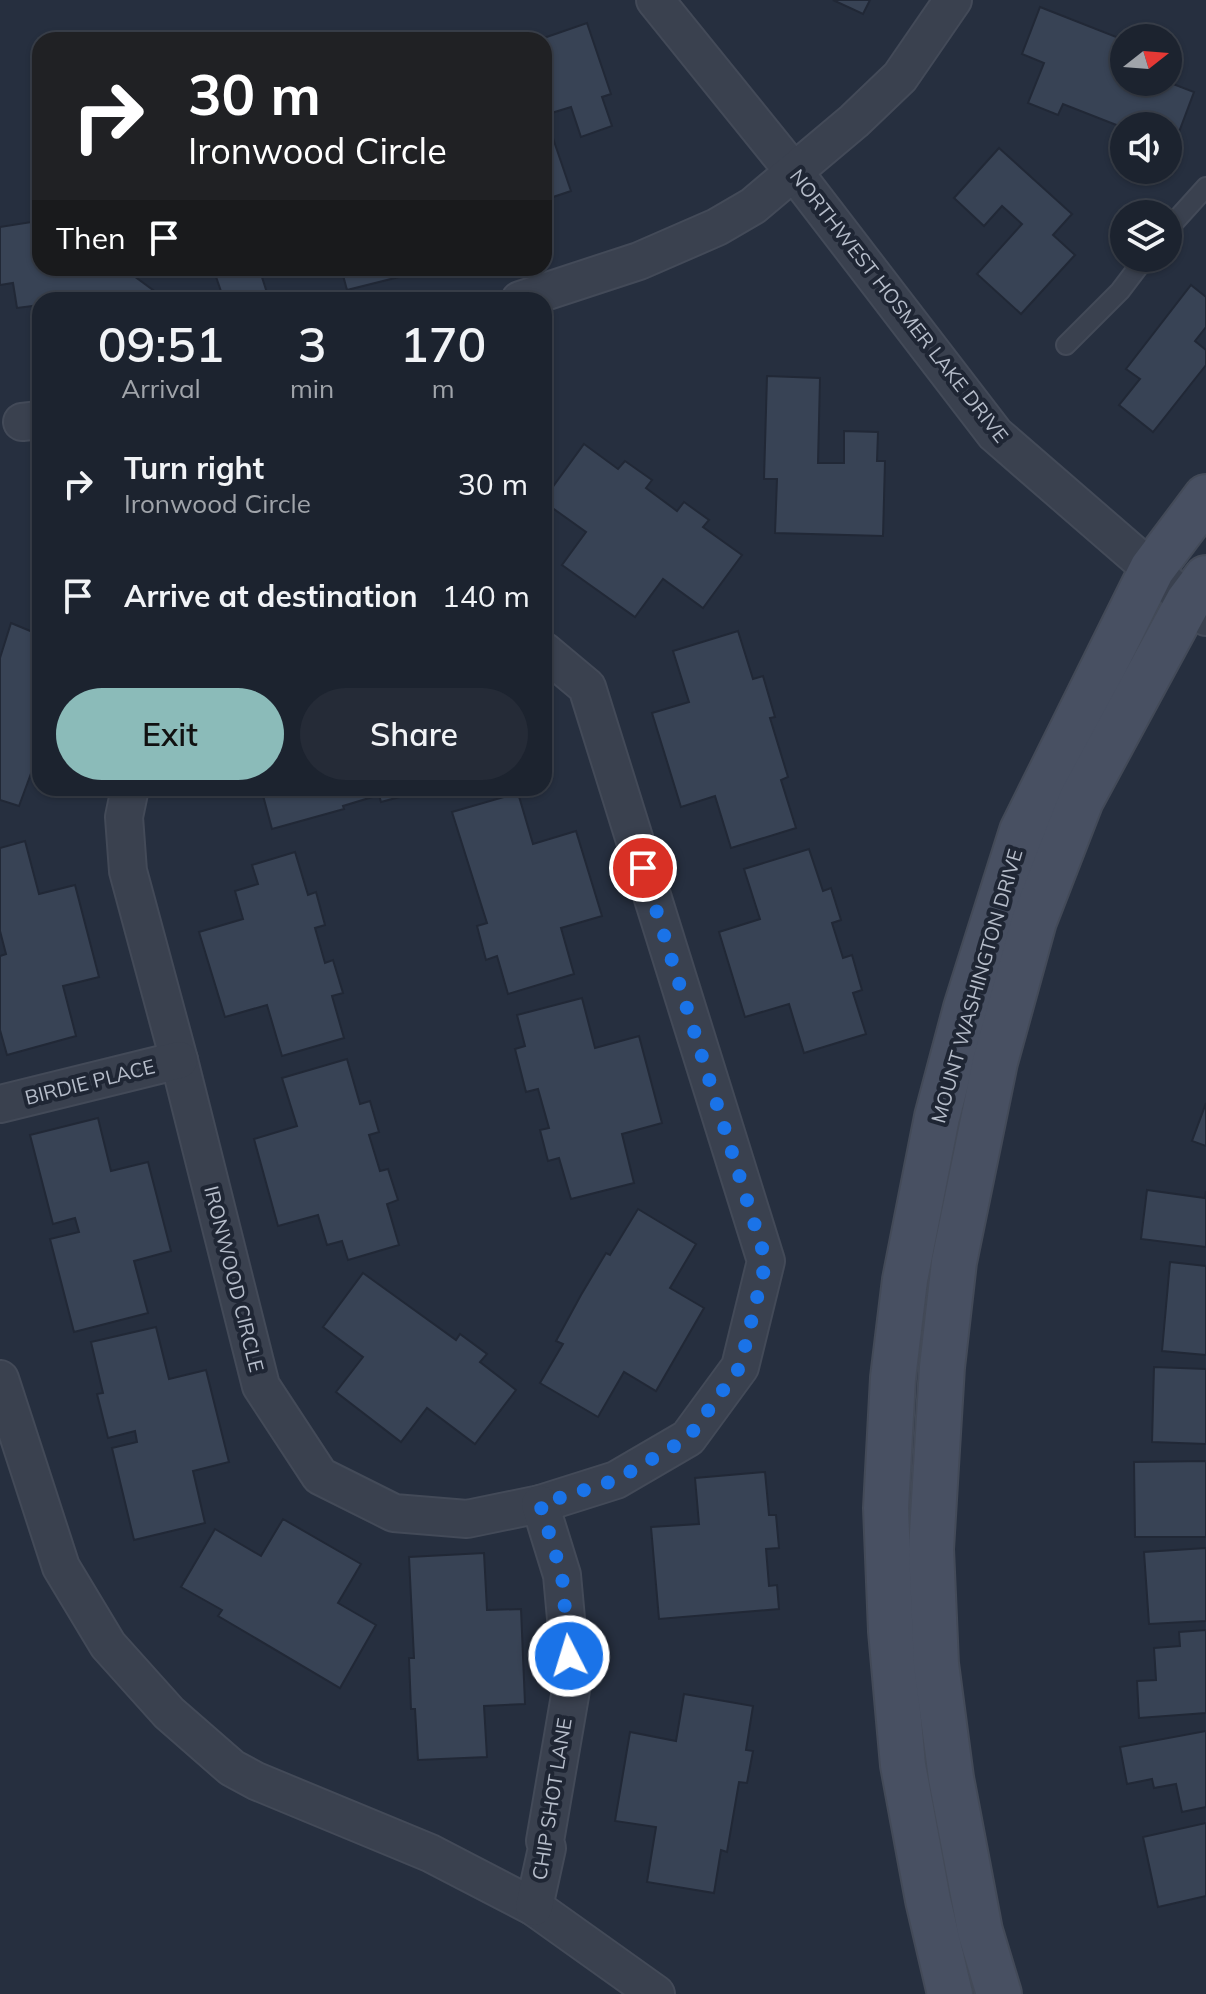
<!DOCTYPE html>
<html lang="en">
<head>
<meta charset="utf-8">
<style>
  :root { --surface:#1c232f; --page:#252b37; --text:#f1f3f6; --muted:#a0a4aa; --line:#3a404b; --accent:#8bbbb9 }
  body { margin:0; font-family:Mulish,sans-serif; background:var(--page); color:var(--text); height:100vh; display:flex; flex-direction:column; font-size:30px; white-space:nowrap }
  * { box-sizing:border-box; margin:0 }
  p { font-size:26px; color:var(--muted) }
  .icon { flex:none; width:44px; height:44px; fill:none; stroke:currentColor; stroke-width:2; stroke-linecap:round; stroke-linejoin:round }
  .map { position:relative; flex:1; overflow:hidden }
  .details { position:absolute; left:32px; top:292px; width:520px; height:504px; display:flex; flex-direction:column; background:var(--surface); border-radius:24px; box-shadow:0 2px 6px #0004,0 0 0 2px var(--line) }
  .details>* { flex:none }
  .banner { position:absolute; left:32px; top:32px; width:520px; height:244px; border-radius:24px; box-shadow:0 2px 6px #0004,0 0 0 2px var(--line); background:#202124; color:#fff; overflow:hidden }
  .needle { width:52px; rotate:73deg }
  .controls { position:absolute; left:1110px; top:24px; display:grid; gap:16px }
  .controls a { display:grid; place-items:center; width:72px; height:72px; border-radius:50%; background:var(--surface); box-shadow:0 2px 6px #0004,0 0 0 2px var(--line); font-size:40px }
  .pin { position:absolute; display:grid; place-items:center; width:68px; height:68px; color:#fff; margin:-34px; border:4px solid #fff; border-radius:50%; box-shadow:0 2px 8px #0007 }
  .me { position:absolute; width:88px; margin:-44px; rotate:355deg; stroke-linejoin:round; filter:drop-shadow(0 0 6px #0008) }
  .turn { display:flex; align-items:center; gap:28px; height:168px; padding:0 24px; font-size:36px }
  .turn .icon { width:104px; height:104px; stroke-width:2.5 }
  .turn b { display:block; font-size:56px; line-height:68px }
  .then { display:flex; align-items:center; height:76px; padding:0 24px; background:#0003; gap:16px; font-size:30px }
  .eta { display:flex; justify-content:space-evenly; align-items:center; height:136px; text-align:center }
  .eta b { font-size:48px; font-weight:600; line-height:56px }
  .action { display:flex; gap:16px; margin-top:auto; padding:16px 24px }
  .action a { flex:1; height:92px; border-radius:48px; background:var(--accent); color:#111; font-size:32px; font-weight:600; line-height:92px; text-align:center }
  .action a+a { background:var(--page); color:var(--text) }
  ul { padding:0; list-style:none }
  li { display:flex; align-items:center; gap:24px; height:112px; padding:0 24px }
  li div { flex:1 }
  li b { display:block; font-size:30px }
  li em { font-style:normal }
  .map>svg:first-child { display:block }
  .building { fill:#384355; stroke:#212836; stroke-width:2 }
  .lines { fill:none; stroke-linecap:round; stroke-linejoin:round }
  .lane-casing { stroke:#434a58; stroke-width:22 }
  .street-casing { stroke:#434a58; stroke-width:40 }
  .secondary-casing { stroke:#434a58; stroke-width:48 }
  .lane { stroke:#3a414f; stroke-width:18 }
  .street { stroke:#3a414f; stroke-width:36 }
  .secondary { stroke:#485062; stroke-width:44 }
  .route { stroke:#1a73e8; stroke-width:14; stroke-dasharray:0 25.2 }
  .labels { text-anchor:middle; stroke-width:8; stroke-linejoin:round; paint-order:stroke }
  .street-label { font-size:20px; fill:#b6bdca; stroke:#1f2634 }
</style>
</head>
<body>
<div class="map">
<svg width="1206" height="1994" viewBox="0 0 1206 1994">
  <rect width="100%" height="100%" fill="#262f3f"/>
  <g class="building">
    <polygon points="833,0 870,0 863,14"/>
    <polygon points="1040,7 1124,40 1117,62 1124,65 1124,82 1168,82 1194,92 1173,148 1168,146 1168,126 1124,126 1124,128 1063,104 1058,115 1028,103 1044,63 1022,54"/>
    <polygon points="587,23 611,94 602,97 612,126 581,137 571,107 545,115 571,191 544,200 544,40 538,40"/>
    <polygon points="999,148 1072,214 1053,235 1075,255 1021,314 977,274 1022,224 1002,206 984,226 954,198"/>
    <polygon points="40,213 40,268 123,268 157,293 152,300 87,300 75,292 48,296 49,300 40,300 40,305 17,308 13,283 0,285 0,227 32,222 31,214"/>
    <polygon points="213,268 259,268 269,299 224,300"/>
    <polygon points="341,268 401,268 403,276 347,290"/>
    <polygon points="1191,285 1206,297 1206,327 1195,341 1206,350 1206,365 1153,432 1119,405 1140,379 1126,369"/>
    <polygon points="767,376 820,378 818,463 844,463 844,431 878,432 877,461 885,461 883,536 775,533 777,479 764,479"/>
    <polygon points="584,444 618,469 625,461 652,480 646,488 677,511 684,502 709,520 703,527 742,555 703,608 663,579 635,617 562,565 586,532 544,502 544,499"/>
    <polygon points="11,623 40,635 40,771 33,768 19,806 0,800 0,658"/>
    <polygon points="738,631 753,679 763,676 775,717 770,718 788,777 781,780 796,828 731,848 715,796 681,807 652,713 689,702 673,651"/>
    <polygon points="261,788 433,788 381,802 379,795 343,806 344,809 272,829"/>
    <polygon points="518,793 533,844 576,831 602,916 561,928 574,974 508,994 497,956 486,960 477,926 487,923 452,812"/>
    <polygon points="25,841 39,894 75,885 99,977 63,986 76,1036 7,1055 0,1030 0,956 6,954 0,931 0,848"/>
    <polygon points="809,849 823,891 831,888 841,920 832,923 843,958 852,955 862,990 853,993 866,1034 804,1053 789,1004 745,1017 719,932 760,919 744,869"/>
    <polygon points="295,852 308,895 316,892 325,925 315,928 325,963 333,960 343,993 332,996 344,1038 282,1056 267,1005 225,1017 199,932 243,919 235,891 258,884 252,865"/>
    <polygon points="582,998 595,1048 639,1036 662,1123 622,1134 634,1183 571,1199 559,1158 548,1161 540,1130 549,1128 538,1089 526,1092 515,1049 525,1046 517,1015"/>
    <polygon points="347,1059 360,1104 370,1101 379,1132 369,1135 380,1171 388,1169 398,1200 387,1204 399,1245 348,1260 342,1241 327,1245 318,1215 278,1226 254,1139 297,1126 282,1078"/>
    <polygon points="1206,1103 1206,1146 1192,1141"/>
    <polygon points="98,1118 111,1171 148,1162 171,1251 134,1261 148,1313 74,1332 50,1239 79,1232 75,1218 53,1224 30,1135"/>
    <polygon points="1147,1190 1205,1198 1206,1191 1206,1247 1141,1239"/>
    <polygon points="638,1209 696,1244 670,1288 704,1308 656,1391 624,1372 598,1417 540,1383 563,1344 556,1341 581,1295 606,1253 610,1255"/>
    <polygon points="1170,1262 1206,1266 1206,1355 1162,1351"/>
    <polygon points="363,1273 456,1340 460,1334 487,1354 480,1362 516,1390 475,1444 427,1408 401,1442 336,1392 363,1357 323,1327"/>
    <polygon points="156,1327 169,1379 206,1370 229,1462 193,1471 205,1523 134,1540 112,1448 137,1442 135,1431 108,1438 97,1394 103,1393 91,1342"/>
    <polygon points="1154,1367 1206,1369 1206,1444 1152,1442"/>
    <polygon points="1206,1461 1206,1537 1135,1537 1134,1462"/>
    <polygon points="765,1472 769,1515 776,1515 779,1548 766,1549 769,1586 777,1585 779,1609 659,1619 651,1527 699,1524 695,1478"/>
    <polygon points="283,1519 361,1564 338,1603 376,1625 340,1688 218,1616 222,1610 181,1587 215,1529 261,1556"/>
    <polygon points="1206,1548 1206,1621 1149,1624 1144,1552"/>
    <polygon points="484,1553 487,1610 521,1609 525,1704 484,1706 487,1757 418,1760 415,1709 411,1709 409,1658 414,1658 409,1557"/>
    <polygon points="1206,1630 1206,1713 1139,1718 1137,1681 1156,1680 1154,1648 1180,1646 1179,1632"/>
    <polygon points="684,1694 753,1706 746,1750 753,1751 747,1783 739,1782 727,1852 721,1850 714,1893 647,1882 656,1827 615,1821 630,1732 676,1741"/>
    <polygon points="1206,1731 1206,1807 1182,1812 1176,1784 1154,1788 1152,1779 1127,1784 1120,1747"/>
    <polygon points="1206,1823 1206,1896 1158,1907 1143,1837"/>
  </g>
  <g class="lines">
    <defs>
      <g id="lane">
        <polyline points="1168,229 1206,187"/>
        <polyline points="1066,345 1120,291 1145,258"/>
      </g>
      <g id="street">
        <polyline points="655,0 794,172 995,434 1206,617"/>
        <polyline points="520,300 639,261 717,227 753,206 854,121 900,77 953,0"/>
        <polyline points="22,422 40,420"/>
        <polyline points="130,788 124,817 128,871 179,1060 261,1386 320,1476 394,1513 467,1519 540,1504 616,1480 688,1438 740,1367 766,1261 587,687 544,651"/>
        <polyline points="0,1104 179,1060"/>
        <polyline points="0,1379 61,1567 108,1645 169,1713 232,1768 256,1781 430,1853 534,1907 656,1994"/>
        <polyline points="534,1907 547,1848 545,1841 572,1684 562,1575 540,1504"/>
      </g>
      <g id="secondary">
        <polyline points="950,1994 928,1900 903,1765 891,1631 886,1508 893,1378 905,1280 937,1117 966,1008 1022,831 1152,569 1206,497"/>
        <polyline points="999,1994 980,1931 951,1778 936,1664 931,1549 942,1367 954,1262 995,1062 1034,921 1081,800 1188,602 1206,578"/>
      </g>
    </defs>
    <use href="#lane" class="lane-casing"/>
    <use href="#street" class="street-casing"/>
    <use href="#secondary" class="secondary-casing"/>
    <use href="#lane" class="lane"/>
    <use href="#street" class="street"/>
    <use href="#secondary" class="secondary"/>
  </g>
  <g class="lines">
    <polyline class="route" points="569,1656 562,1575 540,1504 616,1480 688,1438 740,1367 766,1261 643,868"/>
  </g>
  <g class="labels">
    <g class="street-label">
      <text transform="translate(899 306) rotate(52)" y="7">NORTHWEST HOSMER LAKE DRIVE</text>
      <text transform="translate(977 986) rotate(-74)" y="7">MOUNT WASHINGTON DRIVE</text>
      <text transform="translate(90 1082) rotate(-14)" y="7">BIRDIE PLACE</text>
      <text transform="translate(234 1279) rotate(76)" y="7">IRONWOOD CIRCLE</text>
      <text transform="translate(552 1799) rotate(-81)" y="7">CHIP SHOT LANE</text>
    </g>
  </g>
</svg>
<div class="controls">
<a><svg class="needle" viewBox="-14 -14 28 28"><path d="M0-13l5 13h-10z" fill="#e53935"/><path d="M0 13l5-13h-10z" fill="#a0a4aa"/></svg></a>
<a><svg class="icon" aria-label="sound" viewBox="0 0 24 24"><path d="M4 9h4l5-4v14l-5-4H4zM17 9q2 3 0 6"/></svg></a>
<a><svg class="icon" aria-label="layers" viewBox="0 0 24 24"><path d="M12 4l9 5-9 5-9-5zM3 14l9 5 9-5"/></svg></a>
</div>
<div class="pin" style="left:643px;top:868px;background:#d93025"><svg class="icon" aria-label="arrive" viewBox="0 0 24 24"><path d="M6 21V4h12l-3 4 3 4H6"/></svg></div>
<svg class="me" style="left:569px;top:1656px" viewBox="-20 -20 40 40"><circle r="17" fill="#1a73e8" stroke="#fff" stroke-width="3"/><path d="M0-11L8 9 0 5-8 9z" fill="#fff"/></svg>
<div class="banner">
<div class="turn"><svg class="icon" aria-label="right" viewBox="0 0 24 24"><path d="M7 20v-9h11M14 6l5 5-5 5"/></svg><div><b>30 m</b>Ironwood Circle</div></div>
<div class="then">Then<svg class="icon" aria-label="arrive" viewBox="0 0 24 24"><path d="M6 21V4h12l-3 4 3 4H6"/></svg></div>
</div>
<section class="details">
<div class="eta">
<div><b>09:51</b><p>Arrival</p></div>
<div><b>3</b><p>min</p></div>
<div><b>170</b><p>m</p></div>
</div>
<ul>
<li><svg class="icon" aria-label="right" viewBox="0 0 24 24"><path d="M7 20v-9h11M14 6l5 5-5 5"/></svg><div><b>Turn right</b><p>Ironwood Circle</p></div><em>30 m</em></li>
<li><svg class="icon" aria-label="arrive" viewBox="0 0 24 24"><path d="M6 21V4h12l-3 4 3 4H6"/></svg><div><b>Arrive at destination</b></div><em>140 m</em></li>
</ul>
<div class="action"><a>Exit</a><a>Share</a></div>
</section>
</div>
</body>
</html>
